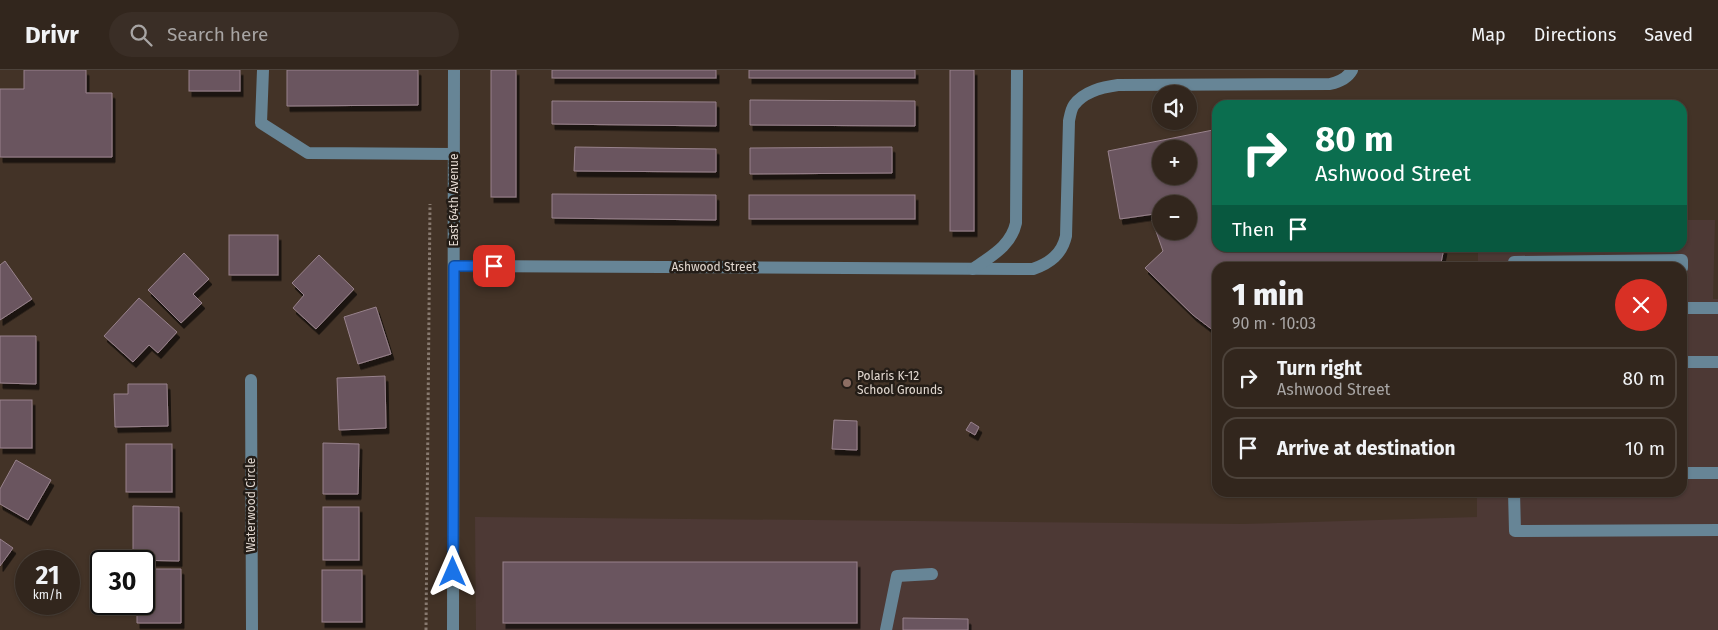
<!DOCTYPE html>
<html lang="en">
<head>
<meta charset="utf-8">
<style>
  :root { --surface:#32261d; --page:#3a2e26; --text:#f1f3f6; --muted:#a8a5a4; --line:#4d433b }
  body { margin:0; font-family:"Fira Sans",sans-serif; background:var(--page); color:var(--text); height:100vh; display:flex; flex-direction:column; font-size:19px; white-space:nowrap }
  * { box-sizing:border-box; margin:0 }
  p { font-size:16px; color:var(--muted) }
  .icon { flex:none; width:28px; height:28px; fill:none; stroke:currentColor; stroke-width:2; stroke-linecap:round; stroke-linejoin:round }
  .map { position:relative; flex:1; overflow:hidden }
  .details { position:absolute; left:1212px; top:192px; width:475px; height:235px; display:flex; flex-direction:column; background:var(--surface); border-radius:15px; box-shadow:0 1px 4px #0004,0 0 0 1px var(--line) }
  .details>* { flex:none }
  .hud { position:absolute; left:1212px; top:30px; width:475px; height:152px; border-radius:15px; box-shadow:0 1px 4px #0004,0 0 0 1px var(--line); background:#0b6e4f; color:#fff; overflow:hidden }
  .buttons { position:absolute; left:1152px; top:15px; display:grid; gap:10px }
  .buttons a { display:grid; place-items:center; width:45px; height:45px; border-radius:50%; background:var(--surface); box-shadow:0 1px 4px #0004,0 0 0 1px var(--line); font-size:25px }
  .speed { position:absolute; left:15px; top:480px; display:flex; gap:10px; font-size:25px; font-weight:700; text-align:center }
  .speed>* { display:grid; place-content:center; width:65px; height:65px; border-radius:50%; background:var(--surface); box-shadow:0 1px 4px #0004,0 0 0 1px var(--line); line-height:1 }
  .speed small { font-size:12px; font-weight:400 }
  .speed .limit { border:2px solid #111; border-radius:8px; background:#fff; color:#111 }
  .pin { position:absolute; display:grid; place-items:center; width:42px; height:42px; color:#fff; margin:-21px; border-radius:10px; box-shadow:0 2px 8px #0006 }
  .me { position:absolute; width:55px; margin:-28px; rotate:0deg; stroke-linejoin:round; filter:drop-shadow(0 0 4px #0008) }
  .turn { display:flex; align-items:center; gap:18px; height:105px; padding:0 20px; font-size:22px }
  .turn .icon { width:65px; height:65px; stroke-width:2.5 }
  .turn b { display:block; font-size:35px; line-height:42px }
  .then { display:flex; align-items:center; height:48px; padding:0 20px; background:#0003; gap:10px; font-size:19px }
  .round { display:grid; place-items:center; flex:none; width:52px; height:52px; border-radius:26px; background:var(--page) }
  .overview { display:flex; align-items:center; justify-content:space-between; height:85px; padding:0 20px }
  h1 { font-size:30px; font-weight:800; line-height:38px }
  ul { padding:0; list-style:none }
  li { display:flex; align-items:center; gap:15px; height:62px; margin:0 10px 8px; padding:0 10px; border:2px solid var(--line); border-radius:15px }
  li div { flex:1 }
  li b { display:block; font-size:19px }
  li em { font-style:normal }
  header { display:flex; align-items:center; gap:30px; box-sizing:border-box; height:70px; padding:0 25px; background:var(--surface); border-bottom:1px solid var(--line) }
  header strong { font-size:24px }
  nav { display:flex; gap:28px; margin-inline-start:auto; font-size:18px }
  .search { width:350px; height:45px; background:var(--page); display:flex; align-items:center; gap:12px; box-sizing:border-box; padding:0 18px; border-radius:28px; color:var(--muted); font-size:19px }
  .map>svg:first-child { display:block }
  .industrial { fill:#4d3935 }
  .building { fill:#6a555f; stroke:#98828c; fill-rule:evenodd; filter:url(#shadow) }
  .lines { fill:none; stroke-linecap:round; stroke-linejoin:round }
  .path { stroke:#887a70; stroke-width:3; stroke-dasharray:2.5 2.5; stroke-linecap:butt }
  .minor { stroke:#678596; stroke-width:12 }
  .route-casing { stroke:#114b97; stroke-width:12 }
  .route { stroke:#1a73e8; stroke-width:9 }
  .education-dot { fill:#8d6e63; stroke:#241d17; stroke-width:2 }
  .labels { text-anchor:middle; stroke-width:5; stroke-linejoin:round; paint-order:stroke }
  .street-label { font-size:12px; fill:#e2d8d0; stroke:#241d17 }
  .poi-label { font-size:12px; fill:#e2d8d0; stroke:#241d17; text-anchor:start }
</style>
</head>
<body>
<header>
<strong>Drivr</strong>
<div class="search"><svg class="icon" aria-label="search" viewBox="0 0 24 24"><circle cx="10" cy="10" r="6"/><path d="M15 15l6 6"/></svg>Search here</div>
<nav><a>Map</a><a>Directions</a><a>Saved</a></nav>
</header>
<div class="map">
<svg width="1718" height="560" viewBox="0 0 1718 560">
  <defs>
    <filter id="shadow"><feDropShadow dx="3" dy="5.5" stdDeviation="0" flood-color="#0009"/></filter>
  </defs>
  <rect width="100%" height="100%" fill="#433327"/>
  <polygon class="industrial" points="1683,150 1715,150 1713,229 1718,229 1718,560 476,560 475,447 1243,454 1477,447 1477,423 1682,422 1682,198 1478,197 1478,178 1682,178"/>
  <g class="building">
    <polygon points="24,0 86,0 86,23 112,23 112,87 0,87 0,19 24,19"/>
    <rect x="189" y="0" width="51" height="21"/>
    <polygon points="287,0 418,0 418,35 287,36"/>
    <rect x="491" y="0" width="25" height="127"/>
    <rect x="552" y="0" width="164" height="8"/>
    <rect x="749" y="0" width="166" height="8"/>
    <rect x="950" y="0" width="24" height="161"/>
    <polygon points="750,30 915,31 915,56 750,55"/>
    <polygon points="552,31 716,32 716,56 552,54"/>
    <path d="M1218 59V178H1444L1440 198H1218V264L1193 245 1145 198 1163 181 1152 150 1161 147V161H1189V134H1161V143L1120 149 1108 81ZM1161 79H1189V106H1161Z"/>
    <polygon points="575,77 716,79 716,102 574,101"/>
    <polygon points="892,77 892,103 750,104 750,78"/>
    <polygon points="552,124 716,125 716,150 552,148"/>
    <rect x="749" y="125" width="166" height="24"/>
    <rect x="229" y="165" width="49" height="40"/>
    <polygon points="184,183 209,209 193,224 202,233 181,253 148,220"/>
    <polygon points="319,185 354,219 316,259 293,238 304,225 292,213"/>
    <polygon points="5,191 32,229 0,250 0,195"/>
    <polygon points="139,228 177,262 158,283 149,275 133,292 104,266"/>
    <polygon points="376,237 391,284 358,294 344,247"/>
    <polygon points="0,266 36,266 36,314 0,313"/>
    <polygon points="385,306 386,358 339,360 337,308"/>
    <polygon points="128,314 167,314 168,356 115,357 114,324 128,324"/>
    <rect x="0" y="330" width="32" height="48"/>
    <polygon points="834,350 857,351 857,380 832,379"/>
    <polygon points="971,352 979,357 975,365 966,360"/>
    <polygon points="323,373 359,374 358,424 323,424"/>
    <rect x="126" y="374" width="46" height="48"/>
    <polygon points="16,390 51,410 28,450 0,434 0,419"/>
    <polygon points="133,436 179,437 179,491 133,490"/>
    <rect x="323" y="437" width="36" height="53"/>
    <polygon points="0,469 13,478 0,496"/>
    <rect x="503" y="492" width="354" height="61"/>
    <polygon points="144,499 181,499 181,553 137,553 137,534 144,534"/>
    <rect x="322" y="500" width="40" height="52"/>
    <polygon points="903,548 968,549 968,560 903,560"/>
  </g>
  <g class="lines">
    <polyline class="path" points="426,560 430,134"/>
    <g class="minor">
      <polyline points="263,0 261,53 308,83 454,84"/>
      <path d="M454 196 1033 199C1050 193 1062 184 1066 166L1069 51C1070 46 1071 39 1074 35 1084 21 1103 17 1118 15L1330 14C1339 12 1347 9 1352 0"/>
      <polyline points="1514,198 1514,192 1682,190 1682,198"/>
      <path d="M973 199C991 186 1011 176 1016 153L1017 0"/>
      <polyline points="1682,238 1718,238"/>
      <polyline points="1682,292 1718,292"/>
      <polyline points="251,310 252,560"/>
      <polyline points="1682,403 1718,403"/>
      <polyline points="1514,422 1515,461 1718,460"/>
      <polyline points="453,560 454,0"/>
      <polyline points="886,560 897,506 932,504"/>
    </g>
  </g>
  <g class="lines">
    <defs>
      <polyline id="route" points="453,502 454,196 494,196"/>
    </defs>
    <use href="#route" class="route-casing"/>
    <use href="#route" class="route"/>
  </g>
  <circle class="education-dot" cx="847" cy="313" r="5"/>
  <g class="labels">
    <g class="street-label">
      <text transform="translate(454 130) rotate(-90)" y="4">East 64th Avenue</text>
      <text x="714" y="201">Ashwood Street</text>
      <text transform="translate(251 435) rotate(-90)" y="4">Waterwood Circle</text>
    </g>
    <g class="poi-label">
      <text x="857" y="310">Polaris K-12<tspan x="857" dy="14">School Grounds</tspan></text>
    </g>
  </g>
</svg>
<div class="buttons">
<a><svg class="icon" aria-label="sound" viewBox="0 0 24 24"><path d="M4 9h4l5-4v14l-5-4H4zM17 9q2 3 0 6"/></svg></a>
<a>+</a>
<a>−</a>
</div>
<div class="speed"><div>21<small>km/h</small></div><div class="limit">30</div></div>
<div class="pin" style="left:494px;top:196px;background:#d93025"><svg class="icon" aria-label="arrive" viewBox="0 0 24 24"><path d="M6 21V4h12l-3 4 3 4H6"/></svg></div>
<svg class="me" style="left:453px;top:502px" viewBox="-20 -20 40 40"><path d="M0-17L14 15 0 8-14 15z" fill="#1a73e8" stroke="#fff" stroke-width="4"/></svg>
<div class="hud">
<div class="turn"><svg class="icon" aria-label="right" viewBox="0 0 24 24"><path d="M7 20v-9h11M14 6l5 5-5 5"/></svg><div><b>80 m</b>Ashwood Street</div></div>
<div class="then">Then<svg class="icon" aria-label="arrive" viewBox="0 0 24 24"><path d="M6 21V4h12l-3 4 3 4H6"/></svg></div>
</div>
<section class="details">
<div class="overview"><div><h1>1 min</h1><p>90 m · 10:03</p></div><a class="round" style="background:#d93025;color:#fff"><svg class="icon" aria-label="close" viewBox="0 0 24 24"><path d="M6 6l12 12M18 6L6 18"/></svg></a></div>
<ul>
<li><svg class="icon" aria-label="right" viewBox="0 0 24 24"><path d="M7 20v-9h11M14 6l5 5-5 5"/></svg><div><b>Turn right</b><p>Ashwood Street</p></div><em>80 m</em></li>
<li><svg class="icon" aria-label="arrive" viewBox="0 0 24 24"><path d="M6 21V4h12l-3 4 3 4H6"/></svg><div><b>Arrive at destination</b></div><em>10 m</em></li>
</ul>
</section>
</div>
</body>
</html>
